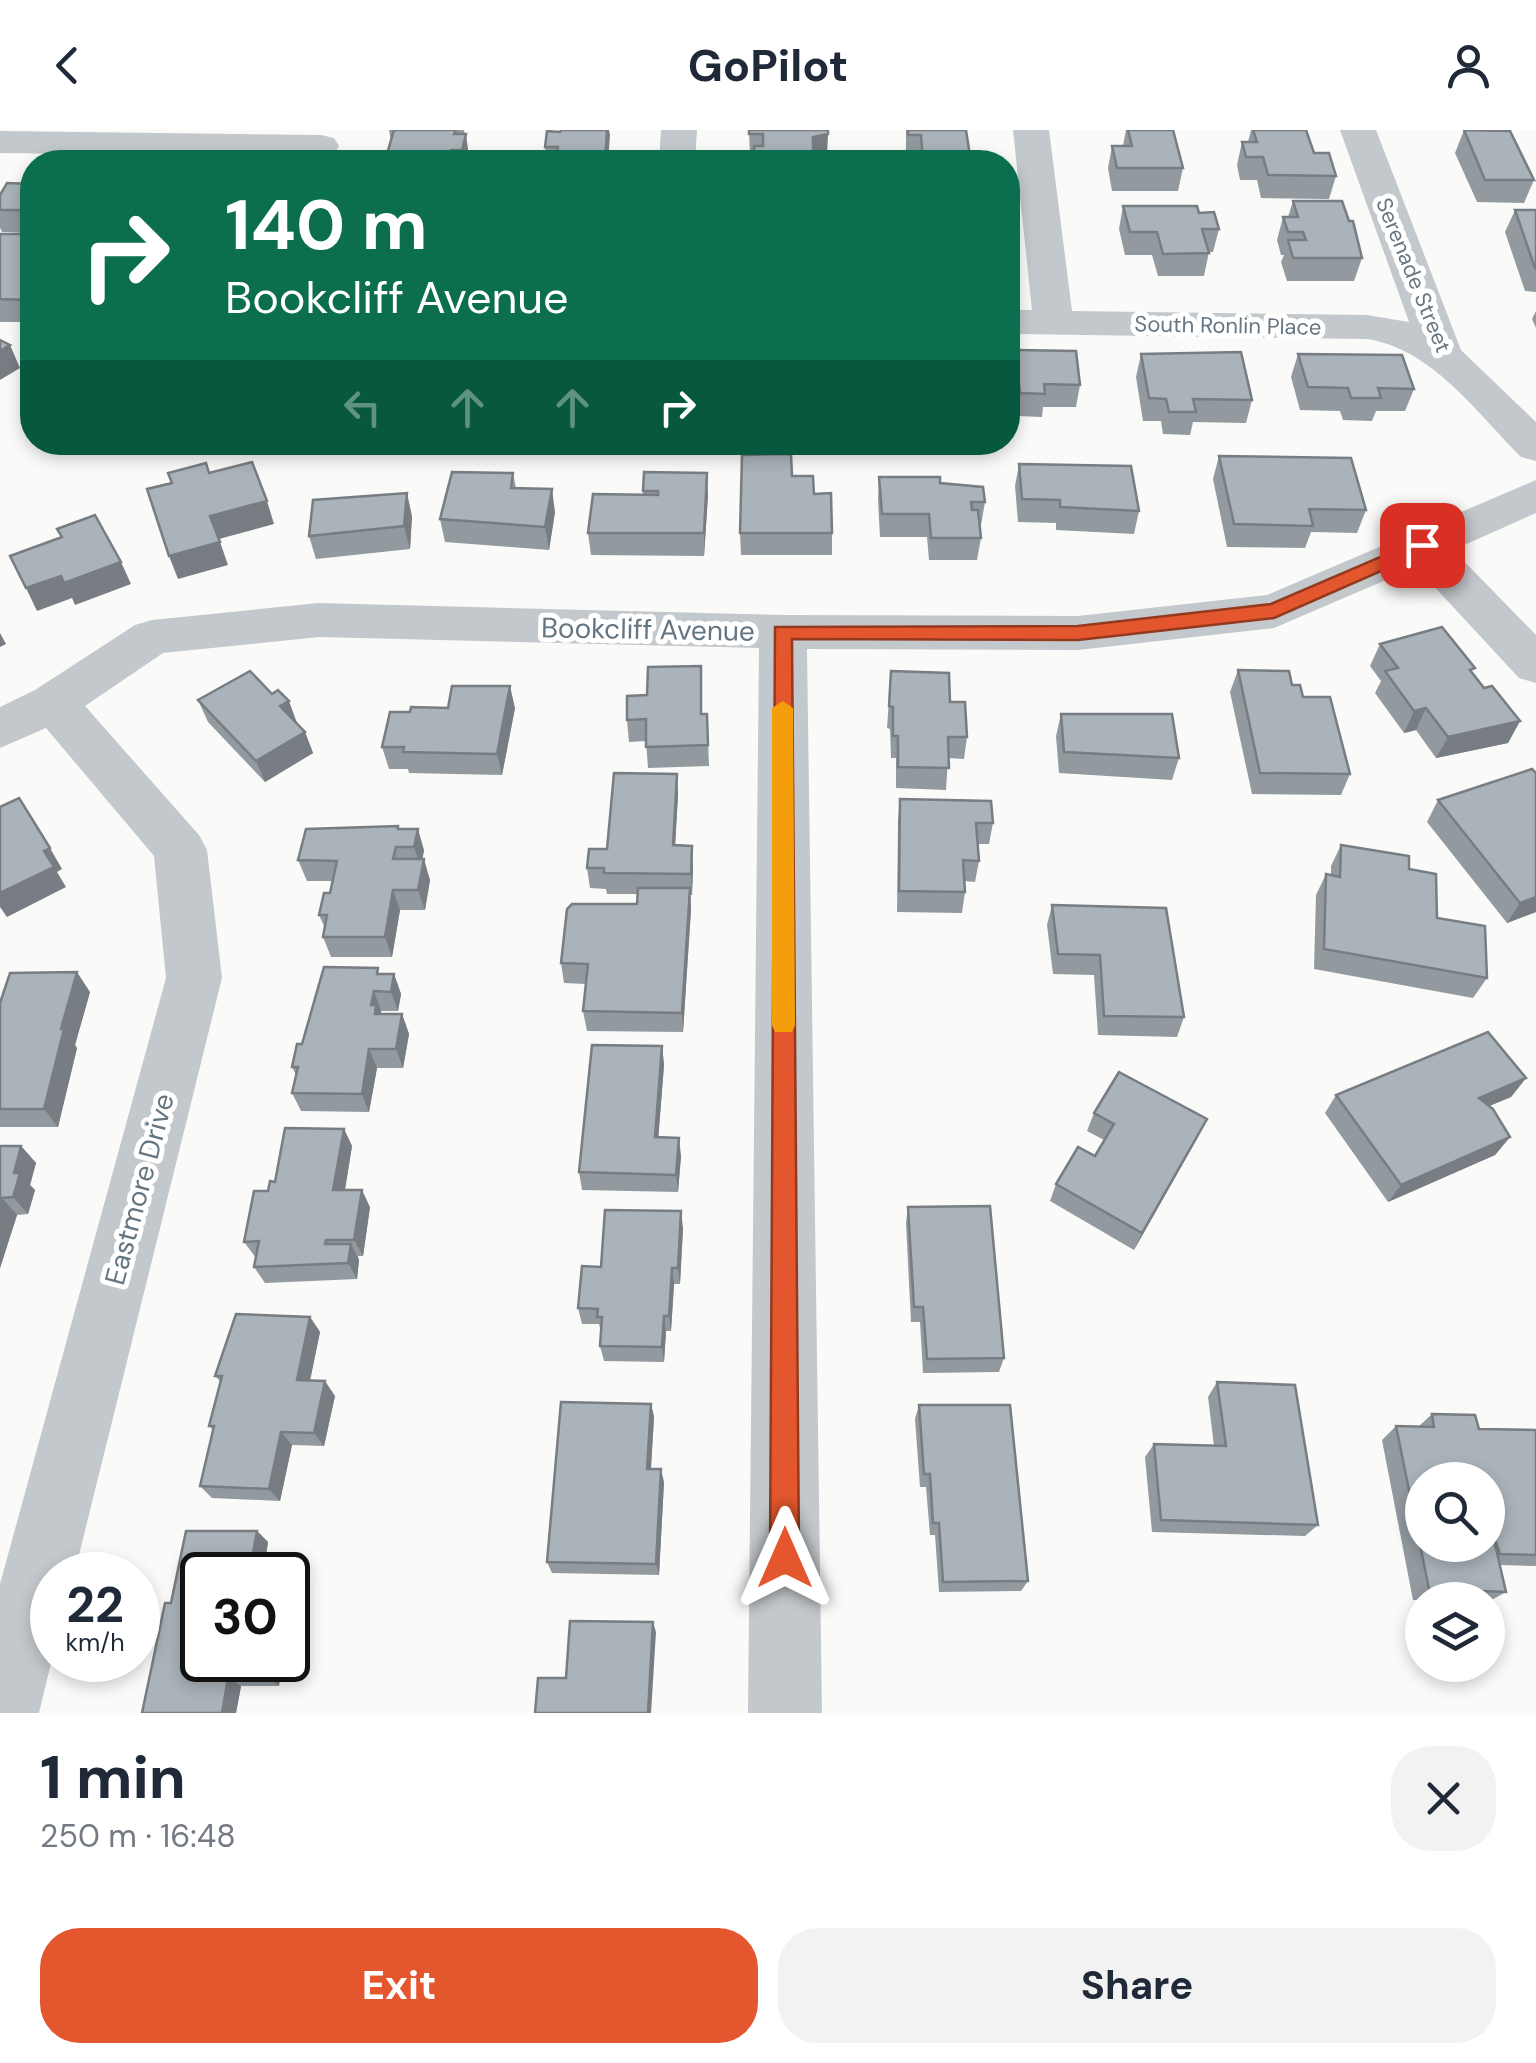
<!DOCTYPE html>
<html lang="en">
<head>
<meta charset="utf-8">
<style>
  :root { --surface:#fff; --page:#f2f2f3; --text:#1f2937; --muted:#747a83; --accent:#e4572e }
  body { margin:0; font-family:"DM Sans",sans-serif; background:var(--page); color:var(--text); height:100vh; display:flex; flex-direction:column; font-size:38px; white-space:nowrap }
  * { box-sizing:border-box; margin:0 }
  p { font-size:32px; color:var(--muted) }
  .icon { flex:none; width:55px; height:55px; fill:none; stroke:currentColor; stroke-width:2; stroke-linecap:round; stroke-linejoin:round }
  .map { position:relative; height:1583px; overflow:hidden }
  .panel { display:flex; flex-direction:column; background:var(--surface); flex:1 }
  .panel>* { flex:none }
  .banner { position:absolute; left:20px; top:20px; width:1000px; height:305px; border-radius:40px; box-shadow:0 5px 15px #0003; background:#0b6e4f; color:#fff; overflow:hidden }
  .buttons { position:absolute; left:1405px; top:1332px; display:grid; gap:20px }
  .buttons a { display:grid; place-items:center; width:100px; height:100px; border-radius:50%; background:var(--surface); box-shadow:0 5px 15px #0003; font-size:50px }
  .speed { position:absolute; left:30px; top:1422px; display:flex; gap:20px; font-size:50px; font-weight:700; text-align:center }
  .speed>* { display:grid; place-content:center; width:130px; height:130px; border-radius:50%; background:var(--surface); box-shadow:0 5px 15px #0003; line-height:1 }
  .speed small { font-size:25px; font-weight:400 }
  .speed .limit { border:5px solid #111; border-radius:15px; background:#fff; color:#111 }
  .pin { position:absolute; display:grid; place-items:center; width:85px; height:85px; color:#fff; margin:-42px; border-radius:20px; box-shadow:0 5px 15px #0006 }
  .me { position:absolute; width:110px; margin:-55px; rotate:0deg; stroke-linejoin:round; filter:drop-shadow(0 0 8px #0008) }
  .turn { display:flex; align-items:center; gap:35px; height:210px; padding:0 40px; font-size:45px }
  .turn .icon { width:130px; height:130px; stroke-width:2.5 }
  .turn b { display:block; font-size:70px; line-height:85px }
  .lanes { display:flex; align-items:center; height:95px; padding:0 40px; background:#0003; justify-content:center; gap:50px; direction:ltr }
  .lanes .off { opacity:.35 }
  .round { display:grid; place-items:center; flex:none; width:105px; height:105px; border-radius:40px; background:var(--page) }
  .overview { display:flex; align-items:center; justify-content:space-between; height:170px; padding:0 40px }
  h1 { font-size:60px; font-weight:700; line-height:75px }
  .cta { display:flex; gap:20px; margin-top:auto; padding:20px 40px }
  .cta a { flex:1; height:115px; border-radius:40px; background:var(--accent); color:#fff; font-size:40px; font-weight:700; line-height:115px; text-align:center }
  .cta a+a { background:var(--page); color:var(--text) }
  header { display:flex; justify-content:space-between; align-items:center; height:130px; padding:0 40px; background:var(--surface); font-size:45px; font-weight:700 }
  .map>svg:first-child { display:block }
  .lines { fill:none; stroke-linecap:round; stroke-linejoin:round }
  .minor { fill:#c3c8cc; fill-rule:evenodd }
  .wall { fill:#929a9f }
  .shaded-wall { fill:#777d82 }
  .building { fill:#aab3b9; stroke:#777d82; stroke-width:2.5; fill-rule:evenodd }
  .route { fill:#e4572e; stroke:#94391e; stroke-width:2.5 }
  .slow { fill:#f59e0b }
  .labels { text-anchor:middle; stroke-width:10; stroke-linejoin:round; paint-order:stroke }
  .far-street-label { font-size:22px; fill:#657683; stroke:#fff }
  .street-label { font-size:28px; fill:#657683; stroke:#fff }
</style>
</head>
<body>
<header><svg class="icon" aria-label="back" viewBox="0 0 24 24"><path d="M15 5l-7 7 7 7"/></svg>GoPilot<svg class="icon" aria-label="person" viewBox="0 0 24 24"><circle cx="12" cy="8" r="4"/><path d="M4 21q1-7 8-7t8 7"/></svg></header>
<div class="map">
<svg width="1536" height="1583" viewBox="0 0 1536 1583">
  <rect width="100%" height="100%" fill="#fafaf8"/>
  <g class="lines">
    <g class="minor">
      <polygon points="661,0 697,0 695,32 659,32"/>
      <path d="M1013 0H1049L1072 181 1367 185 1409 192 1340 0H1376L1461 220 1536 292V331L1521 327C1476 282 1432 219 1367 209L1008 204V180H1032Z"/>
      <polygon points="0,1 321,5 334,8 339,16 334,24 321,27 0,23"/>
      <polygon points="1536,350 1536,383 1453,420 1536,505 1536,553 1519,548 1416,437 1274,498 1078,520 807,519 822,1583 748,1583 759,518 319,507 163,523 85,576 199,705 207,720 222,848 74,1445 52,1445 52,1529 39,1583 0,1583 0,1454 166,848 154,726 46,598 0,618 0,577 35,560 135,495 152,490 319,473 783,485 1078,486 1267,465"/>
    </g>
  </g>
  <g class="wall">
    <polygon points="389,0 464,0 469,27 468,32 389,32 387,24 391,11"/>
    <polygon points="561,0 609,0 608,32 547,32 545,17"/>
    <polygon points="749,0 827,26 813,29 750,26"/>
    <polygon points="906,0 966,0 971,32 919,32 919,28 906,28"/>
    <polygon points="1126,0 1173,0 1183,38 1178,61 1112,61 1108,38 1112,16 1123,16"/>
    <polygon points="1251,0 1306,0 1314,23 1336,46 1329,69 1261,68 1257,50 1240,50 1237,35 1242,12 1248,12"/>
    <polygon points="1464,0 1534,50 1524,73 1477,72 1455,23"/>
    <polygon points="32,54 32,103 2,102 0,98 0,65"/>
    <polygon points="1293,71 1362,128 1354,151 1287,151 1281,132 1284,125 1281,125 1277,110 1283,87 1288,87"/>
    <polygon points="1123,76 1199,83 1219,99 1213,122 1209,122 1204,146 1158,146 1152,125 1125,125 1119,99"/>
    <polygon points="1515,80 1536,80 1536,162 1525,161 1505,102"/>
    <rect x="0" y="104" width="32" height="88"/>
    <polygon points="1536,181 1536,198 1532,189"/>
    <polygon points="1008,220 1080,255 1076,277 1043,277 1042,287 1016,286 1016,277 1008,277"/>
    <polygon points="1141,224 1252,270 1246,293 1193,292 1190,305 1163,304 1161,291 1143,291 1136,247"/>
    <polygon points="1298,224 1414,259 1405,281 1376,281 1372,291 1343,290 1340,281 1300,280 1291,247"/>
    <polygon points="1219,326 1366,380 1357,403 1311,402 1305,418 1227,417 1213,349"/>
    <polygon points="1019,334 1139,381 1134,404 1056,400 1056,393 1018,392 1015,356"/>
    <polygon points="644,342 708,365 704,426 591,425 588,403 643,365"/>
    <polygon points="513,343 516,358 555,382 549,420 445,412 440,389"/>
    <polygon points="792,346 814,364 832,403 832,425 741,425 740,403"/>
    <polygon points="879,347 940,353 985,372 981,395 979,395 981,408 977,430 929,430 927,407 880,407 878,370"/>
    <polygon points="412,386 410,419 316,429 309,406"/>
    <polygon points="1380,514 1472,543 1484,558 1520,591 1508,613 1436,628 1416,600 1404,603 1375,563 1381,551 1370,536"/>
    <polygon points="1238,540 1292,555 1303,567 1350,644 1341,665 1252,664 1230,562"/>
    <polygon points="891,541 950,572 967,607 964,629 948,628 946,660 896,658 896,628 891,628 890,599 887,598"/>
    <polygon points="198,570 296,593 305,602 313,623 265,652 208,592"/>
    <polygon points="515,578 502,645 409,643 408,639 389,639 382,617 410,582"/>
    <polygon points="707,584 709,636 648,638 646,611 629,612 627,590"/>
    <polygon points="1061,584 1179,628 1172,650 1059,643 1056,606"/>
    <polygon points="677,644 678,665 675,715 693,736 692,765 690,765 691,779 683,902 587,901 583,881 586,854 564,853 561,833 637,774 638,764 607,764 606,759 590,758 587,738 607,719"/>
    <polygon points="900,669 993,693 989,714 978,714 979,731 975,752 964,751 965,762 962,783 897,782 898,690"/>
    <polygon points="1438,670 1536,782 1507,793 1427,692"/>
    <polygon points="399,699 424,720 422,729 430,750 425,780 400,780 392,827 331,827 323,807 325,798 319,785 330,763 333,751 307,751 298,730"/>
    <polygon points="1341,715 1409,739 1437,788 1487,848 1473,868 1314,839 1316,765 1326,744 1331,745 1331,736"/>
    <polygon points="1052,775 1184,887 1177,907 1098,905 1094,845 1053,844 1047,795"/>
    <polygon points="380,844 394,844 401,864 398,881 381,881 380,884 402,884 409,904 403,938 377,938 369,982 301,981 292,963 296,945 292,937 302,914"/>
    <polygon points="90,862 75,915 77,918 58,997 0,997 0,873"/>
    <polygon points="662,916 664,935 658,1008 681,1026 678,1062 582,1060 579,1042"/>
    <polygon points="1526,948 1511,967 1489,976 1510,1007 1495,1025 1388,1072 1325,983 1336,965"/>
    <polygon points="1094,983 1207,989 1134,1120 1050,1071 1056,1054 1095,1026 1104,1010 1087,1001"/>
    <polygon points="344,999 352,1016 345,1060 370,1077 363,1126 358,1126 359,1130 357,1149 265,1153 254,1137 256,1128 244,1112 268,1061 275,1052"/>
    <polygon points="0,1016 21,1016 36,1033 30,1055 35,1060 28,1084 17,1085 0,1138"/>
    <polygon points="908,1077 1004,1228 999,1242 923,1243 920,1192 911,1192 906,1093"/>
    <polygon points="683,1098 680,1154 674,1154 671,1201 666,1201 664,1232 604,1231 600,1216 601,1202 599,1194 582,1194 578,1178 601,1137"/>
    <polygon points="310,1187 320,1202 310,1251 335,1266 324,1316 292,1315 280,1371 212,1368 200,1356 213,1300 209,1296 221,1252 215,1246"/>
    <polygon points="1217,1252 1318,1395 1305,1406 1152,1402 1145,1327 1154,1314 1214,1316 1208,1267"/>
    <polygon points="651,1274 654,1287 651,1339 664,1352 659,1445 552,1443 547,1432"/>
    <polygon points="919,1275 1028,1451 1021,1461 939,1462 935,1405 930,1405 926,1357 920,1357 915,1289"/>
    <polygon points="1432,1284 1479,1299 1536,1300 1536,1436 1500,1435 1506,1462 1488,1472 1488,1470 1413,1470 1382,1310 1396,1296 1418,1297"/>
    <polygon points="186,1401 257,1401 268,1412 263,1445 202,1445 202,1530 282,1530 279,1556 241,1556 236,1583 142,1583 165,1473 171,1473"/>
  </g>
  <g class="shaded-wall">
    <polygon points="607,0 609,0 610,5 608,32 605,32"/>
    <polygon points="466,4 469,27 468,32 464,32 462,20"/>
    <polygon points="828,4 827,26 813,29 813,7"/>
    <polygon points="32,158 32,183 27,170"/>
    <polygon points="10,215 20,238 0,250 0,221"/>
    <polygon points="707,343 708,365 704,426 704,403"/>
    <polygon points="552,359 555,382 549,420 545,397"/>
    <polygon points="407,363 412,386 410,419 404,396"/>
    <polygon points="267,371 274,394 219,409 210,386"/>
    <polygon points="220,412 228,435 178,449 169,426"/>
    <polygon points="121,432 131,454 75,475 72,468 37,481 26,458 61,446"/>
    <polygon points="0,503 6,514 0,517"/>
    <polygon points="510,556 515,578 502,645 497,624"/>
    <polygon points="289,571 297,593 280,576"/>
    <polygon points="1426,578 1416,600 1404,603 1414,581"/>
    <polygon points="1520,591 1508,613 1436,628 1448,607"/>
    <polygon points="305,602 313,623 265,652 256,631"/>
    <polygon points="677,644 678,665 674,736 673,715"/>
    <polygon points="418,699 424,720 421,738 414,717"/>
    <polygon points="692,716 693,736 692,765 691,744"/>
    <polygon points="50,718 62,739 57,742 66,757 7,787 0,777 0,763 44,721"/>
    <polygon points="424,729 430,750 425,780 418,760"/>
    <polygon points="690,758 691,779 683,902 682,883"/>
    <polygon points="393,760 400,780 392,827 385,807"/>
    <polygon points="1536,767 1536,782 1507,793 1520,773"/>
    <polygon points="77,842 90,862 75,915 77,918 58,997 44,979 61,899"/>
    <polygon points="394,844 401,864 398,881 391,862"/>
    <polygon points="374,861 381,881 382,903 371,875"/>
    <polygon points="402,884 409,904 403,938 396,919"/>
    <polygon points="662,916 664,935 657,1025 655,1007"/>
    <polygon points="369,919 377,938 369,982 362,964"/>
    <polygon points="1526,948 1511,967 1465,986 1479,968"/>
    <polygon points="1207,989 1198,1007 1134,1120 1142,1103"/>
    <polygon points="344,999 352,1016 342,1077 333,1060"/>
    <polygon points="1510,1007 1495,1025 1388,1072 1401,1055"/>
    <polygon points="679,1008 681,1026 678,1062 676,1045"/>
    <polygon points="21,1016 36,1033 30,1055 35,1060 28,1084 13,1067 14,1043"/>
    <polygon points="362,1060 370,1077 363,1126 354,1110"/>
    <polygon points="2,1068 17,1085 0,1138 0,1073"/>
    <polygon points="681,1081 683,1098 680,1154 678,1138"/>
    <polygon points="351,1114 359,1130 357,1149 348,1133"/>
    <polygon points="672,1138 674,1154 671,1201 669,1186"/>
    <polygon points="664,1186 666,1201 664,1232 662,1217"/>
    <polygon points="310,1187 320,1202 307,1264 297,1250"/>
    <polygon points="325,1251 335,1266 324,1316 314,1303"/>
    <polygon points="651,1274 654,1287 650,1352 647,1339"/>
    <polygon points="281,1302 292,1315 280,1371 269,1359"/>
    <polygon points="661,1339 664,1352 659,1445 656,1434"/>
    <polygon points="257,1401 268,1412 263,1445 249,1445"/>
    <polygon points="653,1492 656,1502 651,1583 648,1583"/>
    <polygon points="269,1530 282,1530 279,1556 267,1547"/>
    <polygon points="228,1548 241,1556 236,1583 222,1583"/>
  </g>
  <g class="building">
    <polygon points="394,0 456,0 454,4 466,4 462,20 451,20 448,32 394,32 396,24 387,24"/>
    <polygon points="561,0 607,0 605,32 555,32 558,17 545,17 547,1 560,2"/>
    <polygon points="749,0 828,0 828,4 813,7 813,32 754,32 754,16 763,16 763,4 749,4"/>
    <polygon points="908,0 966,0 971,32 923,32 921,5 908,5"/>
    <polygon points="1128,0 1173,0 1183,38 1117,38 1112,16 1132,16"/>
    <polygon points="1253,0 1306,0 1314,23 1329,23 1336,46 1268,45 1263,27 1246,27 1242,12 1257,12"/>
    <polygon points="1464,0 1510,1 1534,50 1485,50"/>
    <polygon points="177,30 240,31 240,32 176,32"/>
    <polygon points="46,31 86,31 86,32 45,32"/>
    <polygon points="7,53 32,54 32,80 0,80 0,65"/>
    <polygon points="1293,71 1342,71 1349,91 1353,91 1362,128 1293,128 1288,110 1306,110 1303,102 1288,102 1283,87 1298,87"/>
    <polygon points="1123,76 1197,76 1199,83 1214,82 1219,99 1202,99 1209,123 1163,124 1157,102 1130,102"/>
    <polygon points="1515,80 1536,80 1536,139 1535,138"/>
    <polygon points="0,104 32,104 32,158 27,170 0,169"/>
    <polygon points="0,210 10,215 0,221"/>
    <polygon points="1008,220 1076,221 1080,255 1044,254 1045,264 1020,263 1019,254 1008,254"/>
    <polygon points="1241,222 1252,270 1193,269 1196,282 1169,282 1166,269 1149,268 1141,224"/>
    <polygon points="1298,224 1402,225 1414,259 1378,258 1381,268 1351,268 1348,258 1308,257"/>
    <polygon points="791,324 792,346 813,346 814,364 831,363 832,403 740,403 742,325"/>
    <polygon points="1219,326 1351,328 1366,380 1309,379 1313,396 1234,394"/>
    <polygon points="252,332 267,371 210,386 220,412 169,426 147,359 172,353 168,343 206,333 209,343"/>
    <polygon points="1019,334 1131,336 1139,381 1060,377 1060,370 1022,369"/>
    <polygon points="452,342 513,343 511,358 552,359 545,397 440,389"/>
    <polygon points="644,342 707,343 704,403 588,403 593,364 658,365 658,361 643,361"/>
    <polygon points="879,347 940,347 940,353 983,357 985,372 971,372 972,380 978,380 981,408 931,408 929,384 882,384"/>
    <polygon points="407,363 404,396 309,406 313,370"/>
    <polygon points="95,385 121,432 64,453 61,446 26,458 10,426 62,407 57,399"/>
    <polygon points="1442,497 1475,538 1470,540 1484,558 1492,556 1520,591 1448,607 1426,578 1414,581 1385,541 1398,538 1380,514"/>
    <polygon points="701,536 701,584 707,584 708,615 646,617 646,589 627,590 627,566 647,565 648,537"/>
    <polygon points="1238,540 1289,541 1292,555 1300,555 1303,567 1330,567 1350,644 1260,643"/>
    <polygon points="250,541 272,564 278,560 289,571 280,576 305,602 256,631 198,570"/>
    <polygon points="891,541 949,543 950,572 965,572 967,607 948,607 949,638 898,637 898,606 893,606 893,577 889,576"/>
    <polygon points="452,556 510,556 497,624 403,622 404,617 382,617 390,582 410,582 411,577 448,578"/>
    <polygon points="1061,584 1172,584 1179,628 1064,622"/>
    <polygon points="1532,639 1536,643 1536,767 1520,773 1438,670"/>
    <polygon points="614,643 677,644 673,715 692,716 691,744 604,743 604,738 587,738 589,719 607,719"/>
    <polygon points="19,668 50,718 44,721 54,737 0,763 0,677"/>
    <polygon points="900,669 991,671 993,693 976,693 979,731 963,730 965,762 899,761"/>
    <polygon points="398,696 398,699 418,699 414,717 396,717 393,729 424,729 418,760 393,760 385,807 323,807 327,785 319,785 324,763 330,763 337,731 298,730 306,699"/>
    <polygon points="1341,715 1409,726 1409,739 1436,744 1437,788 1485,796 1487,848 1324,819 1326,744 1340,747"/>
    <polygon points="638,758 690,758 682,883 583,881 588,834 561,833 567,779 572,774 637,774"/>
    <polygon points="1052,775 1166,778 1184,887 1104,886 1100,825 1058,824"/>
    <polygon points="324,837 378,838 377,844 394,844 391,862 374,861 371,875 376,875 375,884 402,884 396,919 369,919 362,964 292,963 298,937 292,937 297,914 302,914"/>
    <polygon points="77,842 61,899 64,899 44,979 0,979 0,873 10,843"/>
    <polygon points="1488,902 1526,948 1479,968 1493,979 1510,1007 1401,1055 1336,965"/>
    <polygon points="592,915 662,916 655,1007 679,1008 676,1045 579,1042"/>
    <polygon points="1119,942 1207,989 1142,1103 1056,1054 1078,1017 1095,1026 1114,994 1094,983"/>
    <polygon points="285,998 344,999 333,1060 362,1060 354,1110 326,1110 325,1114 351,1114 348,1133 254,1137 259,1111 244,1112 254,1061 268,1061 270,1051 275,1052"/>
    <polygon points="0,1016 21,1016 14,1043 20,1043 13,1067 2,1068 0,1073"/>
    <polygon points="990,1076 1004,1228 927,1229 923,1177 914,1177 908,1077"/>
    <polygon points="605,1080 681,1081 678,1138 672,1138 669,1186 664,1186 662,1217 600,1216 602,1187 597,1187 598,1179 578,1178 582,1136 601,1137"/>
    <polygon points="236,1184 310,1187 297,1250 325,1251 314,1303 281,1302 269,1359 200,1356 214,1296 209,1296 222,1246 215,1246"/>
    <polygon points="1217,1252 1295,1255 1318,1395 1161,1390 1154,1314 1226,1316"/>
    <polygon points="561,1272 651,1274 647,1339 661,1339 656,1434 547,1432"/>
    <polygon points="919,1275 1010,1275 1028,1451 943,1452 939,1393 933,1393 930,1344 924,1344"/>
    <path d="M1432 1284 1475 1285 1479 1299 1536 1300V1425L1500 1424 1492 1401 1506 1462 1429 1459 1396 1296 1434 1297ZM1422 1350H1488V1415H1422Z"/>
    <polygon points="186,1401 257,1401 249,1445 202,1445 202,1530 269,1530 267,1547 228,1548 222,1583 142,1583 165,1473 171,1473"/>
    <polygon points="570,1491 653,1492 648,1583 535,1583 538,1548 566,1548"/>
  </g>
  <polygon class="route" points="1422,409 1429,411 1429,420 1274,488 1078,510 792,509 799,1428 795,1439 785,1443 774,1439 770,1428 775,497 1078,496 1271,474"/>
  <polygon class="slow" points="783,571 793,578 795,895 792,902 775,902 772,895 772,578"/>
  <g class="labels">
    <g class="far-street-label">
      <text transform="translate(1414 145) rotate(68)" y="8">Serenade Street</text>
      <text transform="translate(1228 195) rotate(1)" y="8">South Ronlin Place</text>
    </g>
    <g class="street-label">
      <text transform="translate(648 499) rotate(1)" y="10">Bookcliff Avenue</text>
      <text transform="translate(139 1059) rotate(-75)" y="10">Eastmore Drive</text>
    </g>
  </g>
</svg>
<div class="buttons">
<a><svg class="icon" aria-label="search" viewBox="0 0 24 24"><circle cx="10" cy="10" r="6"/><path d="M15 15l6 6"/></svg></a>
<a><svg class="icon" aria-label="layers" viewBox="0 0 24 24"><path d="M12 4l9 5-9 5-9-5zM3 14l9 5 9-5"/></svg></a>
</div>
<div class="speed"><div>22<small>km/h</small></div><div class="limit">30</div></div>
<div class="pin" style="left:1422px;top:415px;background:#d93025"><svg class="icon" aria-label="arrive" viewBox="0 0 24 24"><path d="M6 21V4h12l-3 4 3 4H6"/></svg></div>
<svg class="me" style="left:785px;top:1428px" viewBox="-20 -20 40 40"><path d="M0-17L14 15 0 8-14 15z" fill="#e4572e" stroke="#fff" stroke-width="4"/></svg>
<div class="banner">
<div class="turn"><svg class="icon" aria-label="right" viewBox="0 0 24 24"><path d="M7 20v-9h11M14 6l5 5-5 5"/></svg><div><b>140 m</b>Bookcliff Avenue</div></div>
<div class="lanes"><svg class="icon off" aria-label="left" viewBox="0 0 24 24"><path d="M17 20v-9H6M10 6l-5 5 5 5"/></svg><svg class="icon off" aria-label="ahead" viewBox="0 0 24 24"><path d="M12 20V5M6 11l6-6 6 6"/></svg><svg class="icon off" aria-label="ahead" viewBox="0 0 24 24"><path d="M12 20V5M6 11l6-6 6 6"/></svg><svg class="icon" aria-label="right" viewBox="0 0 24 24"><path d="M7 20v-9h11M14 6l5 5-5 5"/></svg></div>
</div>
</div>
<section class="panel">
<div class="overview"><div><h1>1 min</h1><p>250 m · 16:48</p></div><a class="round"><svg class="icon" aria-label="close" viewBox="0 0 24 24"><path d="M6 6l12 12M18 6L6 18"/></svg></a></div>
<div class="cta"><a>Exit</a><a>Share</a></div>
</section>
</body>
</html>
